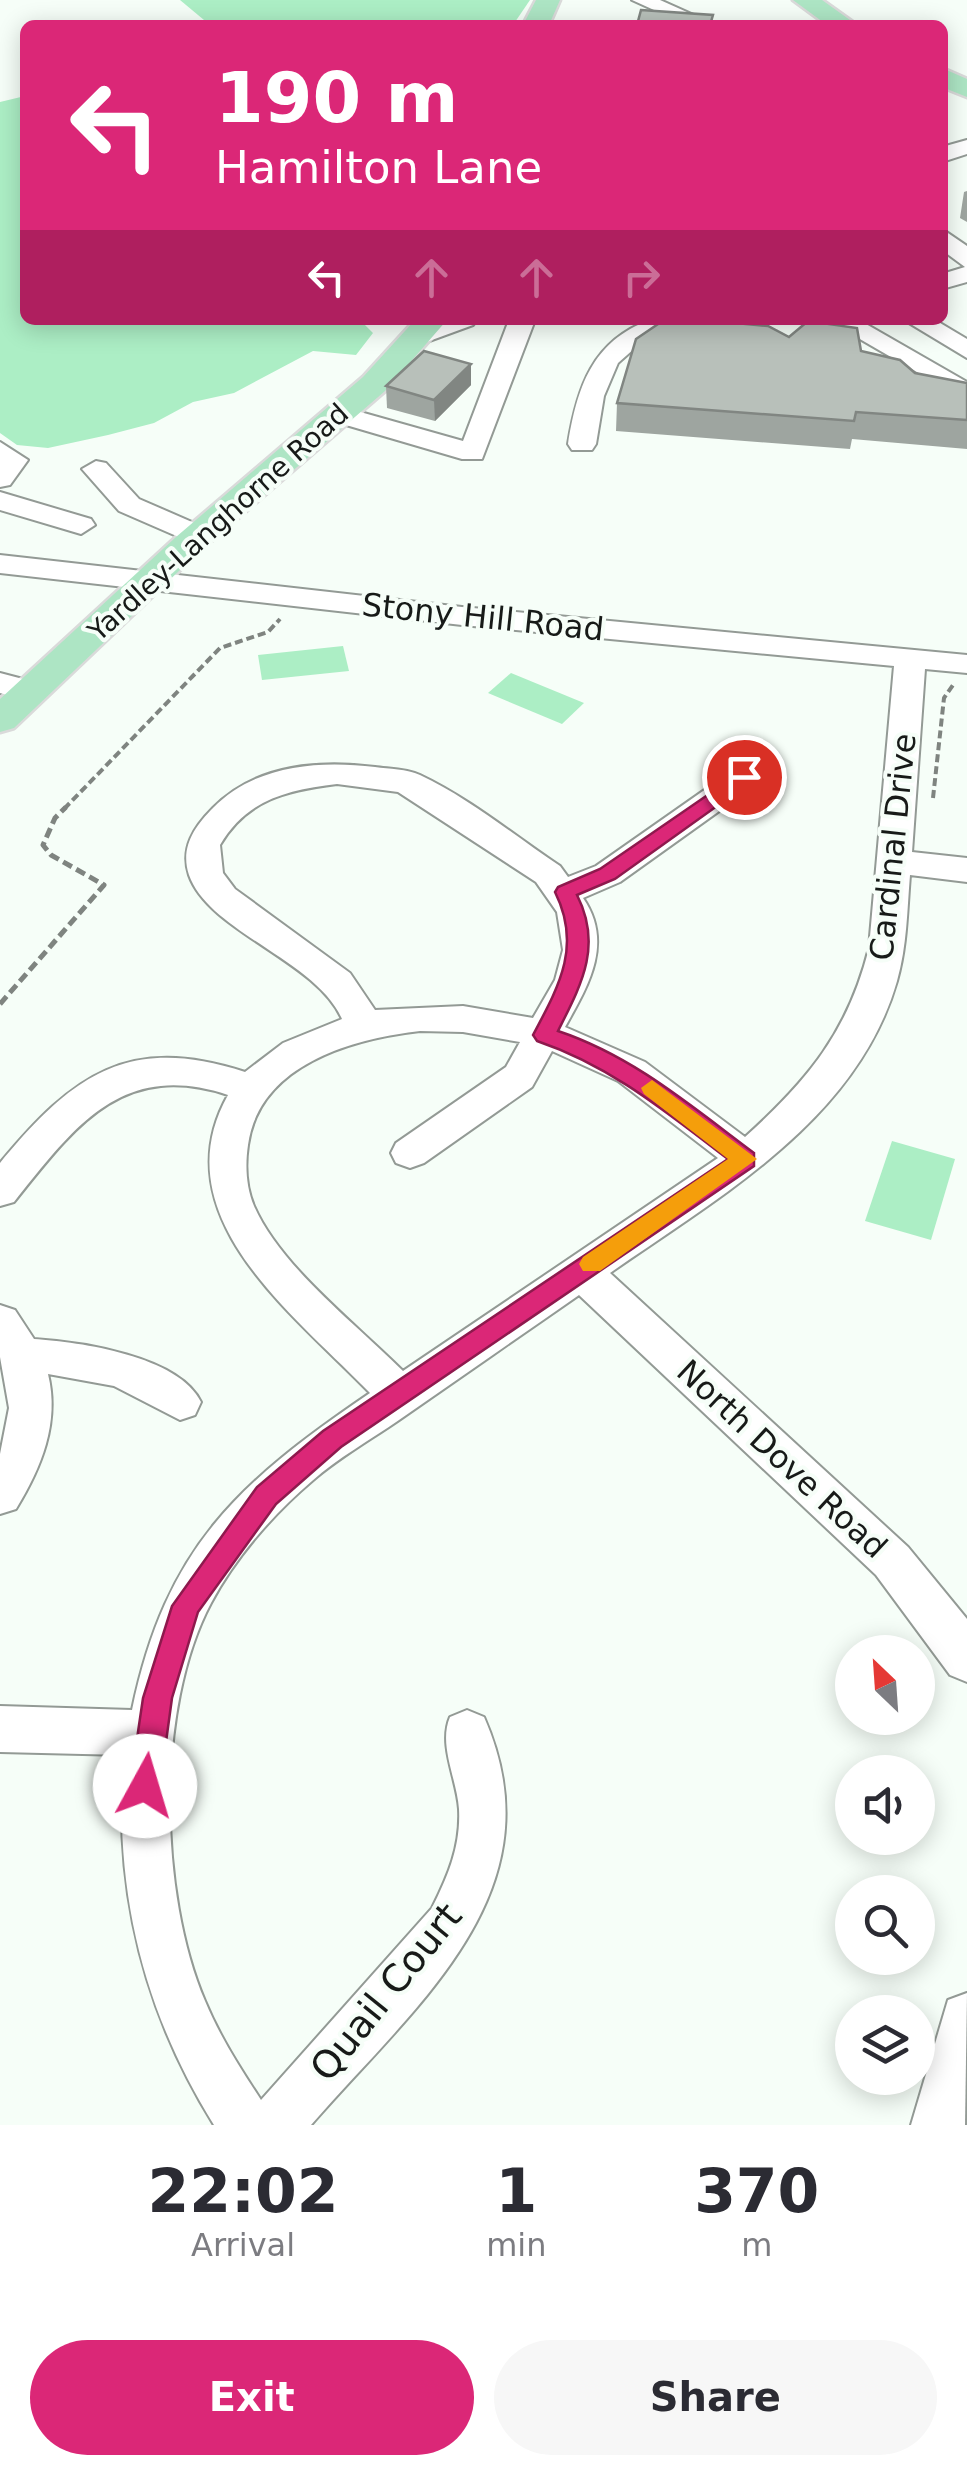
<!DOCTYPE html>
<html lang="en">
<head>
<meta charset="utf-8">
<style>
  :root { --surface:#fff; --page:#f7f7f7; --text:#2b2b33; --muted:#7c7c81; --accent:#db2777 }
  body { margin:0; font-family:"DejaVu Sans",sans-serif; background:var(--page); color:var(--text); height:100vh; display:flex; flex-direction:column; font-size:38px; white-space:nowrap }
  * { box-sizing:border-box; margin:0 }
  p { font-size:32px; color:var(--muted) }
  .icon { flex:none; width:55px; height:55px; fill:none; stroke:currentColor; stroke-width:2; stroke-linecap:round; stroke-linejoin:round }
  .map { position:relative; height:2125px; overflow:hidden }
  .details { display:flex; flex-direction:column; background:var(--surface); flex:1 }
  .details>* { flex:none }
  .top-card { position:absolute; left:20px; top:20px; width:928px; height:305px; border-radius:15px; box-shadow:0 5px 25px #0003; background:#db2777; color:#fff; overflow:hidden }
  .needle { width:65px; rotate:335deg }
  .fabs { position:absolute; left:835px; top:1635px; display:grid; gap:20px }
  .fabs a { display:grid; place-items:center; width:100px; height:100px; border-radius:50%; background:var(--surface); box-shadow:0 5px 25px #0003; font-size:50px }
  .pin { position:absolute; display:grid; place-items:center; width:85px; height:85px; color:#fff; margin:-42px; border:5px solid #fff; border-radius:50%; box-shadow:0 2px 10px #0007 }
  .me { position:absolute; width:110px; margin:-55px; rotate:6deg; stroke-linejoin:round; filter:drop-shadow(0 0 8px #0008) }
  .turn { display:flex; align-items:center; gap:35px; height:210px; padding:0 30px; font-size:45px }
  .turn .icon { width:130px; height:130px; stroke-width:2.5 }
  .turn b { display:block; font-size:70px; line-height:85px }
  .lanes { display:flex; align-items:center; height:95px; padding:0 30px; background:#0003; justify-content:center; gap:50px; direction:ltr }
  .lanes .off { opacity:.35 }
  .eta { display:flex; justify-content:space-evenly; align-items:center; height:170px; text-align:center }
  .eta b { font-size:60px; font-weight:800; line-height:70px }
  .action { display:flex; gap:20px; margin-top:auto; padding:20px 30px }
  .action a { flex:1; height:115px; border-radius:60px; background:var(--accent); color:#fff; font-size:40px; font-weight:800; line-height:115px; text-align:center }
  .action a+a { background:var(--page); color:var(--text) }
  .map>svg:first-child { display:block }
  .green { fill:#aceec5 }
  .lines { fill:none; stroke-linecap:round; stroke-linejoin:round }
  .minor-casing { stroke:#939a95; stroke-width:4 }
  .major-casing { stroke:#dadada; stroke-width:5 }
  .path-far1 { stroke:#7f8480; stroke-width:4; stroke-dasharray:8 4; stroke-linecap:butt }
  .path { stroke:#7f8480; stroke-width:5; stroke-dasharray:10 5; stroke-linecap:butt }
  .minor { fill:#fff; fill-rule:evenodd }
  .major { fill:#ade5c4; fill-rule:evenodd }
  .wall { fill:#9ea5a0 }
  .shaded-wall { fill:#818682 }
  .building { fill:#b8c0ba; stroke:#818682; stroke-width:2.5 }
  .route { fill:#db2777; stroke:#8e194d; stroke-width:2.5 }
  .slow { fill:#f59e0b }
  .labels { text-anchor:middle; stroke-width:8; stroke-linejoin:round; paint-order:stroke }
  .far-street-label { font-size:28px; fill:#171a18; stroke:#f6fef8 }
  .street-label { font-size:32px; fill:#171a18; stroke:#f6fef8 }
  .near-street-label { font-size:38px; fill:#171a18; stroke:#f6fef8 }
</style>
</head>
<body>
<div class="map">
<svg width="967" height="2125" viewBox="0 0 967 2125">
  <rect width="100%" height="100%" fill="#f6fef8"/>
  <g class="green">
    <polygon points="180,0 530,0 513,25 210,25"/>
    <polygon points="25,96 25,320 360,320 373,333 356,355 313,351 234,393 193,402 154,423 108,435 48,448 17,445 0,433 0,102"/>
    <polygon points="343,646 349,671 262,680 258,655"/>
    <polygon points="511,673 584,703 562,724 488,693"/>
    <polygon points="892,1141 955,1159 931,1240 865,1221"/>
  </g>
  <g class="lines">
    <defs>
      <g id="minor">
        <polygon points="632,0 660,0 716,25 687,25"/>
        <polygon points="967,140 967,154 942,162 942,147"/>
        <polygon points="942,229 967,246 967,282 942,289 942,274 965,267 942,250"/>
        <polygon points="440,320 477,320 473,325 421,344 408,336"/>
        <polygon points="509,320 535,320 482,459 462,459 329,420 325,414 339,406 463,441"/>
        <path d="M650 320H695L691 325 644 340 618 363 604 396 596 444 592 450H572L568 444C577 388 592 341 650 320Z"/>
        <polygon points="827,320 859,320 967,382 967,401"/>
        <polygon points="904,320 935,320 967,339 967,358"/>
        <polygon points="0,442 28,460 10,485 0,487"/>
        <polygon points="96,461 106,463 139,499 208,529 213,535 208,541 188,541 119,511 82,469"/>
        <polygon points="0,492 91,519 95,525 81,534 0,510"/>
        <path d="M0 555 462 607 967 655V673L925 669 912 852 967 858V882L910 875C907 911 907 946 897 981 857 1120 720 1196 610 1273L908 1547 967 1619V1682L950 1675 876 1575 579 1295C519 1337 459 1378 399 1420 370 1440 338 1458 312 1481 273 1514 235 1558 211 1603 155 1708 159 1894 205 2001 220 2037 240 2068 261 2100L432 1908C448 1876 461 1846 459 1809 457 1779 438 1745 450 1717L467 1710 484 1717C561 1892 415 2005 311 2125H214C143 2011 113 1888 124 1755L0 1752V1706L132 1710C166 1547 238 1483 370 1393 295 1315 160 1216 228 1095 122 1060 75 1126 14 1202L0 1206V1163C73 1075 128 1034 245 1072L283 1043 342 1019C316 960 209 932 189 875 180 848 194 827 213 808 255 765 318 760 375 767 389 769 407 769 420 775 469 798 515 836 560 866L568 877 596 866 733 770H757L761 777 757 784 620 882 583 898C614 943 588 986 565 1027L645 1062 745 1137C808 1080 848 1032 869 948L894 666 462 625 0 573ZM337 784 398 792 536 882 557 912 563 950 555 980 533 1018 463 1006 375 1010 350 973 235 889 223 873 220 845C247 799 288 790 337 784ZM420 1031 463 1032 520 1042 506 1067 396 1143 391 1153 396 1163 410 1168 424 1163 532 1087 552 1051 618 1081 718 1158 403 1371C357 1325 280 1266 254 1206 246 1187 245 1165 248 1145 259 1065 351 1039 420 1031Z"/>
        <polygon points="0,673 42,684 47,691 31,701 0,693"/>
        <path d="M0 1305 15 1310 34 1339C80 1342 179 1356 201 1402L195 1415 180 1420 114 1386 48 1374C60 1423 41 1468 16 1509L0 1514V1454L9 1408 0 1357Z"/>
        <polygon points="967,1993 965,2125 911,2125 948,2000"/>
      </g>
      <g id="major">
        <polygon points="536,0 560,0 549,25 523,25"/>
        <polygon points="793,0 822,0 857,25 827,25"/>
        <polygon points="942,68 967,79 967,97 942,87"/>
        <polygon points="415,320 447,320 385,391 200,551 14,728 0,732 0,699 176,537 363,377"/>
      </g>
    </defs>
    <use href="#minor" class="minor-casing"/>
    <use href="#major" class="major-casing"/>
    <g class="path-far1">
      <polyline points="933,798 944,698 953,685"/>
      <polyline points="64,809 220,648 268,632 280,619"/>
    </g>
    <polyline class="path" points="0,1004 104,885 51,855 43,845 55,818 66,807"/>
    <use href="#minor" class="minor"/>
    <use href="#major" class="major"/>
  </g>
  <g class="wall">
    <polygon points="967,191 967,222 960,218 964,192"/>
    <polygon points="861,351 915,373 967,383 967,449 852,439 850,449 616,431 617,403"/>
    <polygon points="471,385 435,421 387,408 386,386"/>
  </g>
  <polygon class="shaded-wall" points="471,364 471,385 435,421 434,400"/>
  <g class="building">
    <polygon points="641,10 713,15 710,25 637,25"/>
    <polygon points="664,320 704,320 768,326 789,337 808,321 857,328 861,351 900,360 915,373 967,383 967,420 856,412 854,421 617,403 636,339"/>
    <polygon points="424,351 471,364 434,400 386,386"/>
  </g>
  <path class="route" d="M744 770 754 777 752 781 615 879 577 895C603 946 581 985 558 1031 633 1056 691 1106 754 1153V1166L341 1447 276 1504 198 1612 172 1698 160 1786 156 1797 145 1801 134 1797 130 1786 143 1698 172 1606 257 1487 323 1431 728 1159C666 1112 611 1066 537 1041L533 1035C559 986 582 946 555 892L558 887 600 869Z"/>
  <polygon class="slow" points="652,1080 757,1159 600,1271 583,1271 579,1264 583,1257 728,1159 644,1094 641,1088"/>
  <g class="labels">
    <g class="far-street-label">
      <text transform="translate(218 522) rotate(-42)" y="10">Yardley-Langhorne Road</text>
    </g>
    <g class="street-label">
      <text transform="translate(483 617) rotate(6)" y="11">Stony Hill Road</text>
      <text transform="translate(893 847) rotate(-84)" y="11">Cardinal Drive</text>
      <text transform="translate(782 1459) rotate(43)" y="11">North Dove Road</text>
    </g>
    <g class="near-street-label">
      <text transform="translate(386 1992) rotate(-51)" y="13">Quail Court</text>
    </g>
  </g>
</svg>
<div class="fabs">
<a><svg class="needle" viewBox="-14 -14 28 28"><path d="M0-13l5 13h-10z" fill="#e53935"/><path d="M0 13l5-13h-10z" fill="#7c7c81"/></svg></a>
<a><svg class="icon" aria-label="sound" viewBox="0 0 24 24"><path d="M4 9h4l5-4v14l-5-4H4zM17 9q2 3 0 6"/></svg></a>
<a><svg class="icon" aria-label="search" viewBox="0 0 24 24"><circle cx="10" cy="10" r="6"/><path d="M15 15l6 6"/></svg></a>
<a><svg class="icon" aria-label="layers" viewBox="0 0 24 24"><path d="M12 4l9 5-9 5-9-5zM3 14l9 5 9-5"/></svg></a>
</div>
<div class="pin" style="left:744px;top:777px;background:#d93025"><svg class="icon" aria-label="arrive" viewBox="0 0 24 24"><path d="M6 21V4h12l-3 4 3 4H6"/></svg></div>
<svg class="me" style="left:145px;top:1786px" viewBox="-20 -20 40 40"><circle r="19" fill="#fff"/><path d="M0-13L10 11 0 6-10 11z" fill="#db2777"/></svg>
<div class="top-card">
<div class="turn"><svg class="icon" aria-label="left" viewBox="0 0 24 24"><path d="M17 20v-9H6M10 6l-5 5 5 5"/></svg><div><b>190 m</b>Hamilton Lane</div></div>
<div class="lanes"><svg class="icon" aria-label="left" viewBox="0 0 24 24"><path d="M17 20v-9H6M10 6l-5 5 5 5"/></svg><svg class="icon off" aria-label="ahead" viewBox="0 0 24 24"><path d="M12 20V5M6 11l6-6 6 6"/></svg><svg class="icon off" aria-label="ahead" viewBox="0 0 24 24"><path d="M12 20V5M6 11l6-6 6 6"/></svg><svg class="icon off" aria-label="right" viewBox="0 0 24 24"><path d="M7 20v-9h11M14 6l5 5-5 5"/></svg></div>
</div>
</div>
<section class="details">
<div class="eta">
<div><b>22:02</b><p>Arrival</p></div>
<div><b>1</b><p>min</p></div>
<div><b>370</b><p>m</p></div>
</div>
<div class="action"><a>Exit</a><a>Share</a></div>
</section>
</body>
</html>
